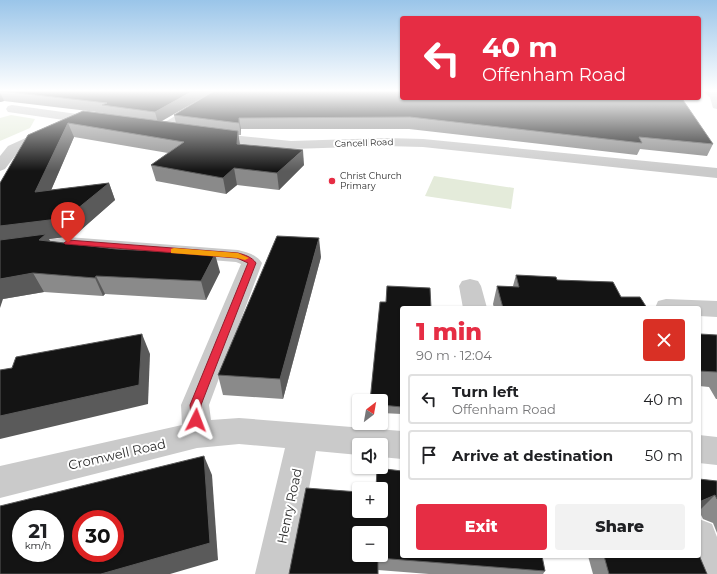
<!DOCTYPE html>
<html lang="en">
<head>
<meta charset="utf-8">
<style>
  :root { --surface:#fff; --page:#f2f2f2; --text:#202124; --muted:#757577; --line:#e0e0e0; --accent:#e62d44 }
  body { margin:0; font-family:Montserrat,sans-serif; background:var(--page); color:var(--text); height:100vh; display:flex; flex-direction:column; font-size:15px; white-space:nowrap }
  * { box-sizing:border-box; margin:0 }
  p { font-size:13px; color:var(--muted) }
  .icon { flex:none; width:22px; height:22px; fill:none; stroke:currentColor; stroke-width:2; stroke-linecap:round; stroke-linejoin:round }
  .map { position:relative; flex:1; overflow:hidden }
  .panel { position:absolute; left:400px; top:306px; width:301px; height:252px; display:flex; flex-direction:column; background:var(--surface); border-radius:4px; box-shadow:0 1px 3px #0004 }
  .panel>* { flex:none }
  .top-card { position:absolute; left:400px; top:16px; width:301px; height:84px; border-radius:4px; box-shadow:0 1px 3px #0004; background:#e62d44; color:#fff; overflow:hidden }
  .needle { width:26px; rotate:31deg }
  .fabs { position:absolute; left:352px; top:394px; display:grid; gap:8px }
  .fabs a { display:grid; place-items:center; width:36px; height:36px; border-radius:4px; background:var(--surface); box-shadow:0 1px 3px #0004; font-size:20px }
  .speed { position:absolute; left:12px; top:510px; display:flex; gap:8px; font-size:20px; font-weight:700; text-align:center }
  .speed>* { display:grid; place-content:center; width:52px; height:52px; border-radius:50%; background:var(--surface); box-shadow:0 1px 3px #0004; line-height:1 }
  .speed small { font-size:10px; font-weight:400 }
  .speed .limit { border:6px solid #d22; background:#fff; color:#111 }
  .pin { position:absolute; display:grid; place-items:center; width:34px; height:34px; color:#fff; margin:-41px -17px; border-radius:50% 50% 50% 0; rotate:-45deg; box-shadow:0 0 4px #0007 }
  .pin .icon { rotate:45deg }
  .me { position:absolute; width:44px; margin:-22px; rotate:3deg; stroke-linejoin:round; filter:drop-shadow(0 0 3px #0008) }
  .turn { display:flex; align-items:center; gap:14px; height:84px; padding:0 16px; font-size:18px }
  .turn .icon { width:52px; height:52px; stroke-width:2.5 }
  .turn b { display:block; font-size:28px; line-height:34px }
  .round { display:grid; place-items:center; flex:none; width:42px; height:42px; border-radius:4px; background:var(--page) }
  .headline { display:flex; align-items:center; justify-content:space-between; height:68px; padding:0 16px }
  h1 { font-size:24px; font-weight:800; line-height:30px; color:var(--accent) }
  .action { display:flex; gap:8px; margin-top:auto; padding:8px 16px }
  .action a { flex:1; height:46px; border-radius:4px; background:var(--accent); color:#fff; font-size:16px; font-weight:800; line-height:46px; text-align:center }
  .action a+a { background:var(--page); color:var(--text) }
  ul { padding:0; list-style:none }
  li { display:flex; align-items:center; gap:12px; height:50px; margin:0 8px 6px; padding:0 8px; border:2px solid var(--line); border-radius:4px }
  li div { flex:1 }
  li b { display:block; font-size:15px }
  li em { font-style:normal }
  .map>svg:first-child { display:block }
  .green { fill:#e4ebda }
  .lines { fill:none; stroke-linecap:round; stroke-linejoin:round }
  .minor { fill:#cacaca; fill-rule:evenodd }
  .tertiary { fill:#cacaca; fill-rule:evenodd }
  .wall { fill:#8a8a8a }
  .shaded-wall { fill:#5a5a5a }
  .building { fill:#141414; stroke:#5a5a5a; fill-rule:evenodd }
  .route { fill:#e62d44; stroke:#961d2c }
  .slow { fill:#f59e0b }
  .poi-dot { fill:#e62d44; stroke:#fff; stroke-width:1.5 }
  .labels { text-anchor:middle; stroke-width:4; stroke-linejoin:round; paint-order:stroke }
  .far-street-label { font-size:9px; fill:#2d2d2d; stroke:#fff }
  .far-poi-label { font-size:9px; fill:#2d2d2d; stroke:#fff; text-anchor:start }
  .near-street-label { font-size:13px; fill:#2d2d2d; stroke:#fff }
</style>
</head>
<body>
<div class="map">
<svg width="717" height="574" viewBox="0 0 717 574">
  <rect width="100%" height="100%" fill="#fff"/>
  <g class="green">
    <polygon points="11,115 35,119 30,128 0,141 0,118"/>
    <polygon points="434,176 514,188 511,209 425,196"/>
  </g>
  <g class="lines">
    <g class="minor">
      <polygon points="216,91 229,91 164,133 154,133 152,130"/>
      <polygon points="12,105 99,117 105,121 99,125 8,112 6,109 8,106"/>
      <polygon points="50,127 55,128 57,131 55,134 18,152 5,169 0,171 0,156 8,146"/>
      <polygon points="210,133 291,141 386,138 423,139 717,168 717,178 423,147 386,146 291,149 205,140 203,137 205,134"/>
      <path d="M68 237 238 250C248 253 256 254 262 263L209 405 211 420 239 418 402 431V459L381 457V445H359V455L316 451 293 574H255L285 448 239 444 197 448 0 498V466L182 425 181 405 241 264 236 262 68 249 0 258V246Z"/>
      <polygon points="470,279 478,281 481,286 487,308 463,308 459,286 462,281"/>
      <polygon points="666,299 717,301 717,317 699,316 699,308 655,308 658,301"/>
      <polygon points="699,435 717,437 717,465 699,463"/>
      <polygon points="699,519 712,524 717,537 717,574 695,574 688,556 699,556"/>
    </g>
    <polygon class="tertiary" points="702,91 717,92 717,109 713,108 710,97"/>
  </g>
  <g class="wall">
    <polygon points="0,91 214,91 162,121 176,123 174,115 214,91 713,144 707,156 640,149 637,155 409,129 241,129 241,135 238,135 240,144 304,165 279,190 237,185 226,194 156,181 151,165 168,153 74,137 51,190 109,183 115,200 74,236 49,239 50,242 220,272 206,300 105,294 103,296 44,292 3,299 28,135 83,111 105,113 4,101 0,102"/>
    <polygon points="321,257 283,399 223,395 218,375"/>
    <polygon points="516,275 557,280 621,297 647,308 494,308 493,304 497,286 513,286"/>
    <polygon points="402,308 402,414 381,413 381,401"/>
    <polygon points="717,335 717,399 716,399 709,387 699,386 699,336"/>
    <polygon points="717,481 717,533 713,523 703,519 699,511"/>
    <polygon points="306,488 545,571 543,574 429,574 378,570"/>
    <polygon points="588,556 699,556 707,574 593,574"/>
  </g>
  <g class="shaded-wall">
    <polygon points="193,91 214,91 158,123 155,112"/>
    <polygon points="0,92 4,101 0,102"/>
    <polygon points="239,118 241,129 241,135 239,123"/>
    <polygon points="68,123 74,137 43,209 35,192"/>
    <polygon points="238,131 240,146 237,144"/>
    <polygon points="303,150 304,165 279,190 277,173"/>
    <polygon points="234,168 237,185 226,194 223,178"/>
    <polygon points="109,183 115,200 74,236 49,239 55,252 0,244 0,226"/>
    <polygon points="319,238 321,257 283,399 280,379"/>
    <polygon points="215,254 220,272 206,300 201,281"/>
    <polygon points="33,273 44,292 3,299 0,308 0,279"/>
    <polygon points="96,276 105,294 103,296 95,278"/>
    <polygon points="142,334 150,354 148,404 0,439 0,416"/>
    <polygon points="204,456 212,475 218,560 170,574 101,574"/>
    <polygon points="715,495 699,511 699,502"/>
  </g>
  <g class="building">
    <polygon points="0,91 193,91 155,112 102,105 107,103"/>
    <polygon points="214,91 402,91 402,98 657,98 683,100 713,144 639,137 642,143 410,117 239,118 239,123 174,115"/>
    <polygon points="83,111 238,131 237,144 303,150 277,173 234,168 223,178 151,165 184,142 68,123 35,192 109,183 66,218 0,226 0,183 28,135"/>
    <polygon points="46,234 39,240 116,249 215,254 201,281 96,276 95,278 33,273 0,279 0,240"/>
    <polygon points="277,236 319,238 280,379 218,375"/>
    <polygon points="516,275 556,277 557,280 613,282 621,297 640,297 647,308 503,308 497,286 519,287"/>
    <polygon points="387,286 430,288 431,308 402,308 402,407 381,405 381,401 370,401 380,302 386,302"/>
    <polygon points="142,334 139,385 0,416 0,370 12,368 16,357"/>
    <polygon points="700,334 717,335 717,372 699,371 699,336"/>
    <path d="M204 456 210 543 101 574H0V506ZM21 519H55V553H21ZM81 519H115V553H81Z"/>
    <path d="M377 468 402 471V556H542L545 571 378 558V574H289L306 488 359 492V511H381V489H376ZM359 533H381V555H359Z"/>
    <polygon points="699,479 717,481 717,499 715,495 699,502"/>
    <polygon points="699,555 707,574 609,574 604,556 699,556"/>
  </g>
  <linearGradient id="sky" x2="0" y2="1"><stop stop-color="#9ac5e9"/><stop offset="0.53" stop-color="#fff"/><stop offset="1" stop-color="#fff" stop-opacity="0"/></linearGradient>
  <rect width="717" height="171" fill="url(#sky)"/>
  <path class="route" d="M68 240 238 253C245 255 252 257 256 263L201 405 202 420 201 424 196 425 192 424 190 405 248 263 237 258 65 244 64 243Z"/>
  <polygon class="slow" points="174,248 238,253 249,258 245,260 237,258 171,253 171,249"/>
  <circle class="poi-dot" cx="332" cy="181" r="4"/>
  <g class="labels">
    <g class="far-street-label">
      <text transform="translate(364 143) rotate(-2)" y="3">Cancell Road</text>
    </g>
    <g class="far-poi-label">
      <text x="340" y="179">Christ Church<tspan x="340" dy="10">Primary</tspan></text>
    </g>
    <g class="near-street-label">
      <text transform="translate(117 454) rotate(-13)" y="5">Cromwell Road</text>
      <text transform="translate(289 506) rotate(-78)" y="5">Henry Road</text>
    </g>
  </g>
</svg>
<div class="fabs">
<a><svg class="needle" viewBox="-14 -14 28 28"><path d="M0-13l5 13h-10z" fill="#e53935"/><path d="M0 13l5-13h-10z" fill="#757577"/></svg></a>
<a><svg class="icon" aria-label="sound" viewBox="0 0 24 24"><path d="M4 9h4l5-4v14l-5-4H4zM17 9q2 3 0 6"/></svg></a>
<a>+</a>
<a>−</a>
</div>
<div class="speed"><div>21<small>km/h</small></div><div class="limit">30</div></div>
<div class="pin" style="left:68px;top:243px;background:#d93025"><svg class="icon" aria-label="arrive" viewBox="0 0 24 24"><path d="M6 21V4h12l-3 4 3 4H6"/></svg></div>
<svg class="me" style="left:196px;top:420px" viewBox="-20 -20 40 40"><path d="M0-17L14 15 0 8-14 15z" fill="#e62d44" stroke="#fff" stroke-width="4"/></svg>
<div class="top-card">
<div class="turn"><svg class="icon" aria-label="left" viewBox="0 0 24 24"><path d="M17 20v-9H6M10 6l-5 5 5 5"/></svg><div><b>40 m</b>Offenham Road</div></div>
</div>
<section class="panel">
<div class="headline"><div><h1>1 min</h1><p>90 m · 12:04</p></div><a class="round" style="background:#d93025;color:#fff"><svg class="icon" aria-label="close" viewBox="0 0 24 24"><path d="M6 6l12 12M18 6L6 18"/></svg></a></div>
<ul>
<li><svg class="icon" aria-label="left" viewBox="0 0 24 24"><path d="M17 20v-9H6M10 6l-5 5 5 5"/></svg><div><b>Turn left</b><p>Offenham Road</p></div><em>40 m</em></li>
<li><svg class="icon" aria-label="arrive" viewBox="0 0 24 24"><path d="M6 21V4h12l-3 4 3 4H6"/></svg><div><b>Arrive at destination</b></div><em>50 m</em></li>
</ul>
<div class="action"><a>Exit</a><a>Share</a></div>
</section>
</div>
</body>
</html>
